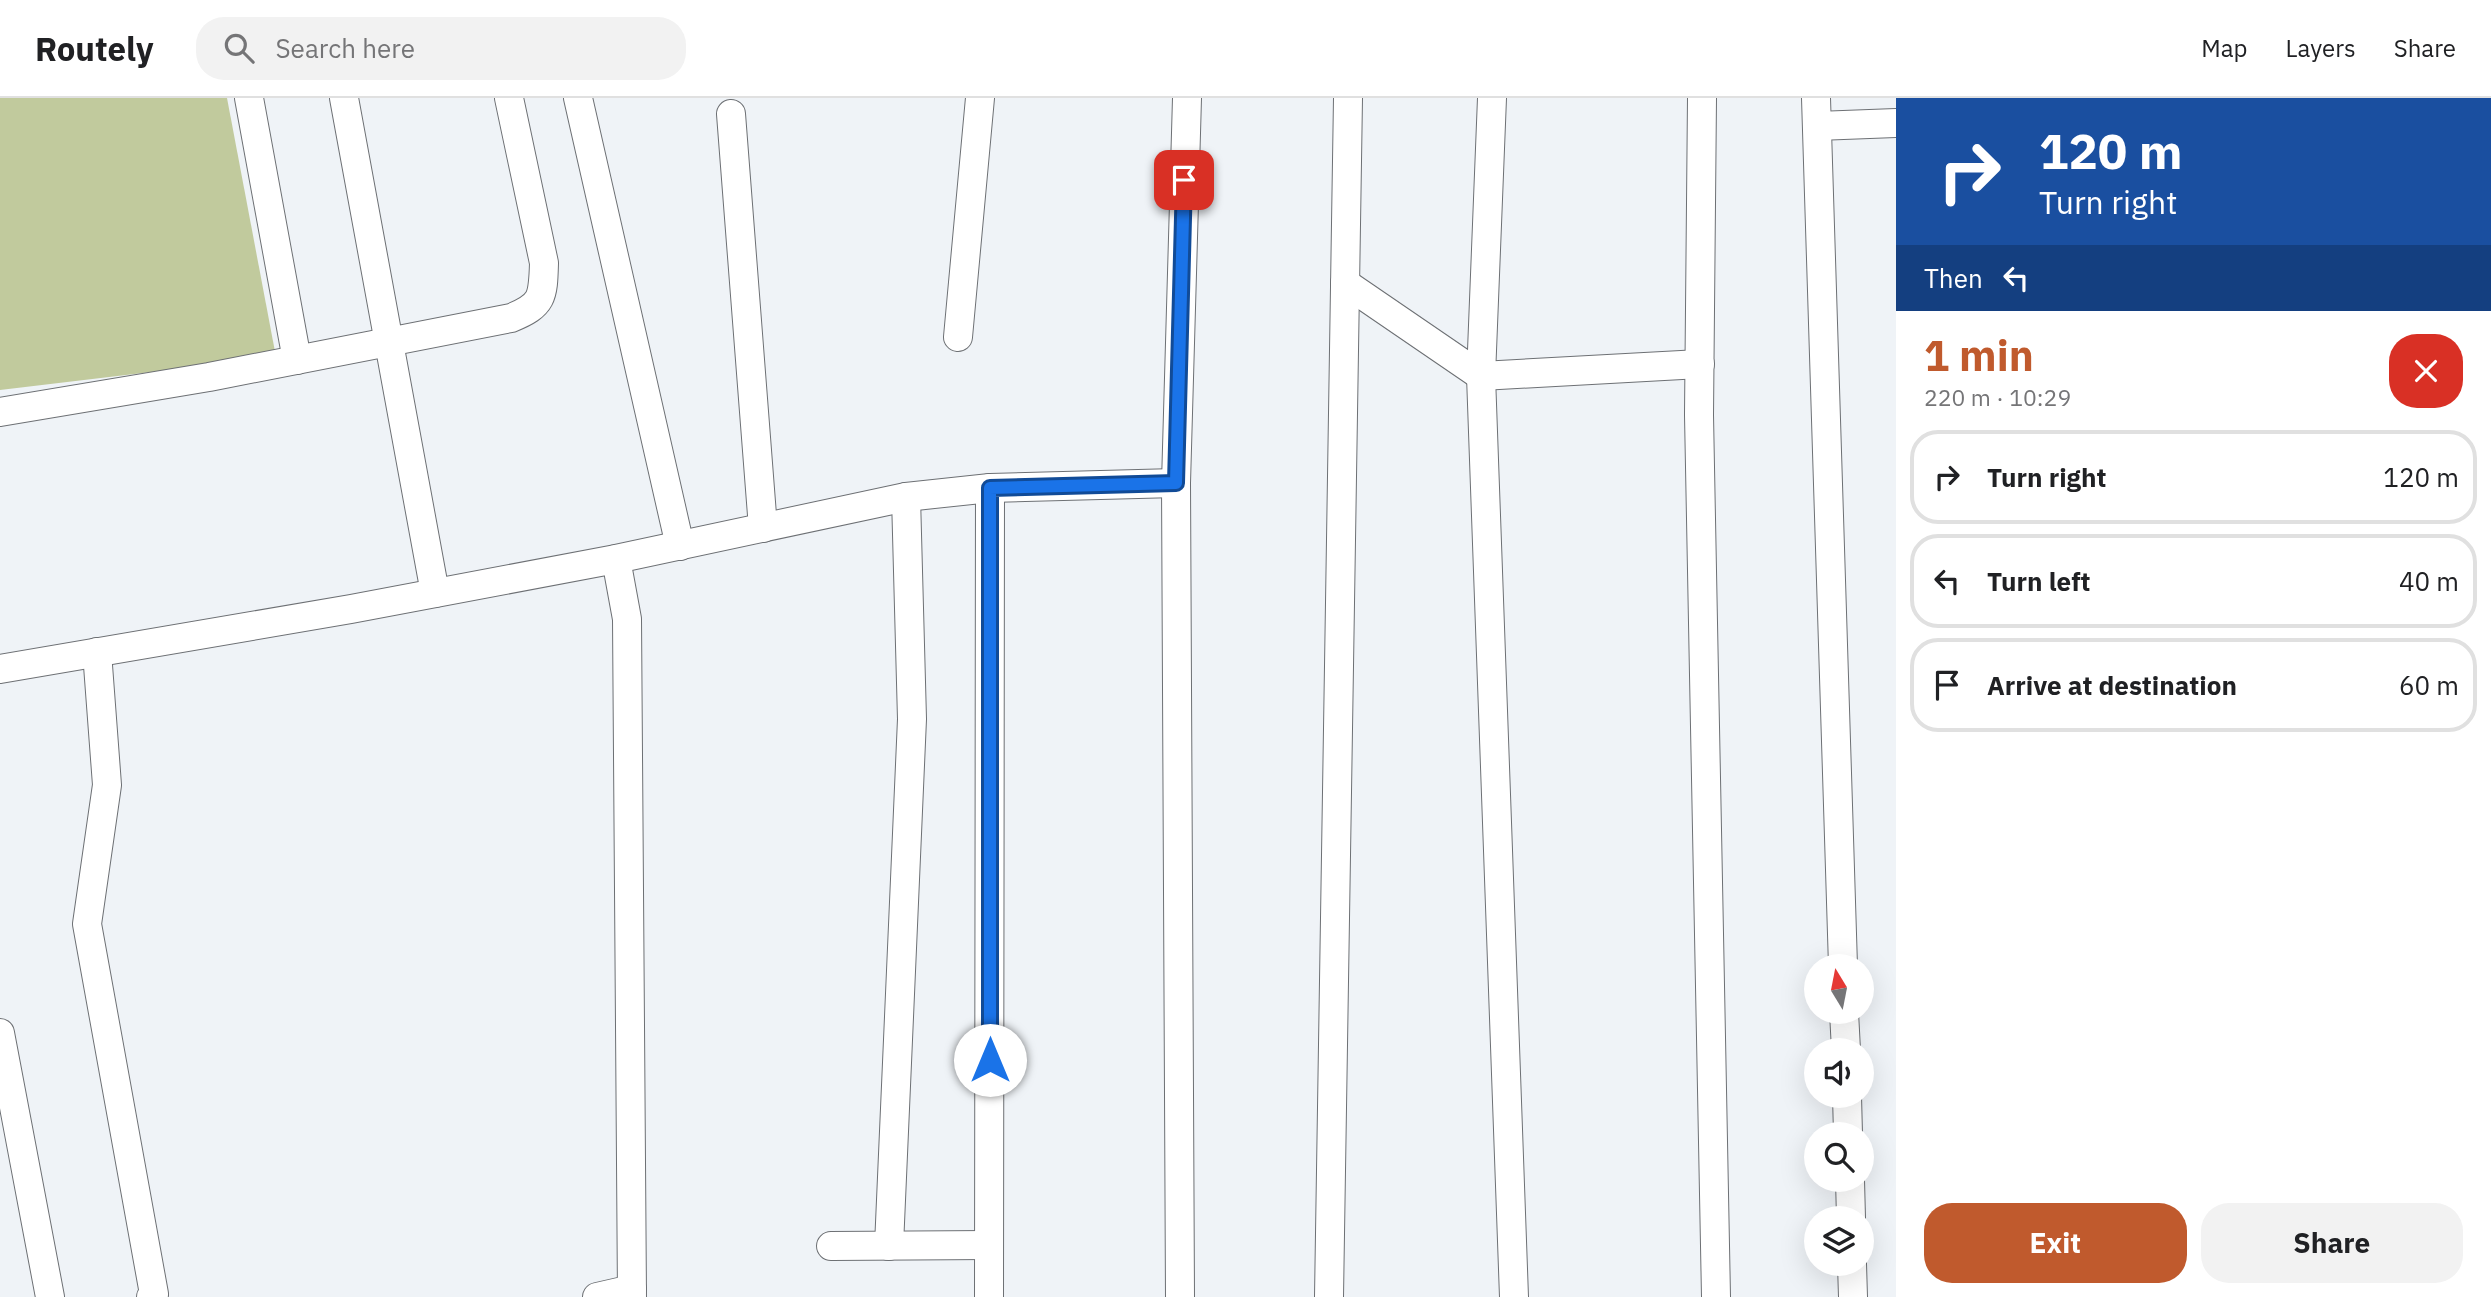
<!DOCTYPE html>
<html lang="en">
<head>
<meta charset="utf-8">
<style>
  :root { --surface:#fff; --page:#f2f2f2; --text:#202124; --muted:#757577; --line:#e0e0e0; --accent:#c05a2d }
  body { margin:0; font-family:"IBM Plex Sans",sans-serif; background:var(--page); color:var(--text); height:100vh; display:flex; flex-direction:column; font-size:26px; white-space:nowrap }
  * { box-sizing:border-box; margin:0 }
  p { font-size:23px; color:var(--muted) }
  .icon { flex:none; width:38px; height:38px; fill:none; stroke:currentColor; stroke-width:2; stroke-linecap:round; stroke-linejoin:round }
  .map { position:relative; flex:1; overflow:hidden }
  .side { display:flex; flex-direction:column; background:var(--surface); width:595px }
  .side>* { flex:none }
  .banner { background:#1a4fa0; color:#fff; overflow:hidden }
  .needle { width:46px; rotate:350deg }
  .controls { position:absolute; left:1804px; top:856px; display:grid; gap:14px }
  .controls a { display:grid; place-items:center; width:70px; height:70px; border-radius:50%; background:var(--surface); box-shadow:0 7px 28px #0002; font-size:35px }
  .pin { position:absolute; display:grid; place-items:center; width:60px; height:60px; color:#fff; margin:-30px; border-radius:14px; box-shadow:0 4px 10px #0006 }
  .me { position:absolute; width:77px; margin:-38px; rotate:0deg; stroke-linejoin:round; filter:drop-shadow(0 0 5px #0008) }
  .turn { display:flex; align-items:center; gap:24px; height:147px; padding:0 28px; font-size:32px }
  .turn .icon { width:91px; height:91px; stroke-width:2.5 }
  .turn b { display:block; font-size:49px; line-height:60px }
  .then { display:flex; align-items:center; height:66px; padding:0 28px; background:#0003; gap:14px; font-size:26px }
  .round { display:grid; place-items:center; flex:none; width:74px; height:74px; border-radius:28px; background:var(--page) }
  .overview { display:flex; align-items:center; justify-content:space-between; height:119px; padding:0 28px }
  h1 { font-size:42px; font-weight:700; line-height:52px; color:var(--accent) }
  .cta { display:flex; gap:14px; margin-top:auto; padding:14px 28px }
  .cta a { flex:1; height:80px; border-radius:28px; background:var(--accent); color:#fff; font-size:28px; font-weight:700; line-height:80px; text-align:center }
  .cta a+a { background:var(--page); color:var(--text) }
  ul { padding:0; list-style:none }
  li { display:flex; align-items:center; gap:21px; height:94px; margin:0 14px 10px; padding:0 14px; border:4px solid var(--line); border-radius:28px }
  li div { flex:1 }
  li b { display:block; font-size:26px }
  li em { font-style:normal }
  header { display:flex; align-items:center; gap:42px; box-sizing:border-box; height:98px; padding:0 35px; background:var(--surface); border-bottom:2px solid var(--line) }
  header strong { font-size:33px }
  nav { display:flex; gap:38px; margin-inline-start:auto; font-size:24px }
  .search { width:490px; height:63px; background:var(--page); display:flex; align-items:center; gap:18px; box-sizing:border-box; padding:0 24px; border-radius:28px; color:var(--muted); font-size:26px }
  main { display:flex; flex:1; min-height:0 }
  .map>svg:first-child { display:block }
  .green { fill:#c1ca9d }
  .lines { fill:none; stroke-linecap:round; stroke-linejoin:round }
  .minor-casing { stroke:#6d7074; stroke-width:30 }
  .minor { stroke:#fff; stroke-width:28 }
  .route-casing { stroke:#114b97; stroke-width:18 }
  .route { stroke:#1a73e8; stroke-width:12 }
</style>
</head>
<body>
<header>
<strong>Routely</strong>
<div class="search"><svg class="icon" aria-label="search" viewBox="0 0 24 24"><circle cx="10" cy="10" r="6"/><path d="M15 15l6 6"/></svg>Search here</div>
<nav><a>Map</a><a>Layers</a><a>Share</a></nav>
</header>
<main>
<div class="map">
<svg width="1896" height="1199" viewBox="0 0 1896 1199">
  <rect width="100%" height="100%" fill="#eff3f7"/>
  <polygon class="green" points="0,0 227,0 276,259 0,292"/>
  <g class="lines">
    <defs>
      <g id="minor">
        <polyline points="249,0 297,262"/>
        <polyline points="344,0 435,495"/>
        <polyline points="578,0 680,448"/>
        <polyline points="1492,0 1481,278 1514,1199"/>
        <polyline points="1702,0 1699,317 1716,1199"/>
        <polyline points="1816,0 1843,868"/>
        <polyline points="731,16 763,430"/>
        <polyline points="1817,28 1896,25"/>
        <polyline points="1345,185 1481,278 1700,266"/>
        <polyline points="958,239 980,0"/>
        <path d="M0 314 209 279 511 220C543 207 543 199 544 165L509 0"/>
        <polyline points="616,461 627,521 632,1199"/>
        <polyline points="97,554 107,687 87,826 154,1196 151,1199"/>
        <polyline points="0,571 351,511 616,461 906,399 990,390 1176,385"/>
        <polyline points="1844,914 1846,952"/>
        <polyline points="0,935 50,1199"/>
        <polyline points="1847,998 1848,1036"/>
        <polyline points="1850,1082 1851,1120"/>
        <polyline points="831,1148 989,1147"/>
        <polyline points="889,1148 912,621 906,399"/>
        <polyline points="1852,1166 1853,1199"/>
        <polyline points="597,1199 632,1191"/>
        <polyline points="989,1199 990,390"/>
        <polyline points="1180,1199 1176,385 1187,0"/>
        <polyline points="1329,1199 1348,0"/>
      </g>
    </defs>
    <use href="#minor" class="minor-casing"/>
    <use href="#minor" class="minor"/>
  </g>
  <g class="lines">
    <defs>
      <polyline id="route" points="990,962 990,390 1176,385 1184,82"/>
    </defs>
    <use href="#route" class="route-casing"/>
    <use href="#route" class="route"/>
  </g>
</svg>
<div class="controls">
<a><svg class="needle" viewBox="-14 -14 28 28"><path d="M0-13l5 13h-10z" fill="#e53935"/><path d="M0 13l5-13h-10z" fill="#757577"/></svg></a>
<a><svg class="icon" aria-label="sound" viewBox="0 0 24 24"><path d="M4 9h4l5-4v14l-5-4H4zM17 9q2 3 0 6"/></svg></a>
<a><svg class="icon" aria-label="search" viewBox="0 0 24 24"><circle cx="10" cy="10" r="6"/><path d="M15 15l6 6"/></svg></a>
<a><svg class="icon" aria-label="layers" viewBox="0 0 24 24"><path d="M12 4l9 5-9 5-9-5zM3 14l9 5 9-5"/></svg></a>
</div>
<div class="pin" style="left:1184px;top:82px;background:#d93025"><svg class="icon" aria-label="arrive" viewBox="0 0 24 24"><path d="M6 21V4h12l-3 4 3 4H6"/></svg></div>
<svg class="me" style="left:990px;top:962px" viewBox="-20 -20 40 40"><circle r="19" fill="#fff"/><path d="M0-13L10 11 0 6-10 11z" fill="#1a73e8"/></svg>
</div>
<section class="side">
<div class="banner">
<div class="turn"><svg class="icon" aria-label="right" viewBox="0 0 24 24"><path d="M7 20v-9h11M14 6l5 5-5 5"/></svg><div><b>120 m</b>Turn right</div></div>
<div class="then">Then<svg class="icon" aria-label="left" viewBox="0 0 24 24"><path d="M17 20v-9H6M10 6l-5 5 5 5"/></svg></div>
</div>
<div class="overview"><div><h1>1 min</h1><p>220 m · 10:29</p></div><a class="round" style="background:#d93025;color:#fff"><svg class="icon" aria-label="close" viewBox="0 0 24 24"><path d="M6 6l12 12M18 6L6 18"/></svg></a></div>
<ul>
<li><svg class="icon" aria-label="right" viewBox="0 0 24 24"><path d="M7 20v-9h11M14 6l5 5-5 5"/></svg><div><b>Turn right</b></div><em>120 m</em></li>
<li><svg class="icon" aria-label="left" viewBox="0 0 24 24"><path d="M17 20v-9H6M10 6l-5 5 5 5"/></svg><div><b>Turn left</b></div><em>40 m</em></li>
<li><svg class="icon" aria-label="arrive" viewBox="0 0 24 24"><path d="M6 21V4h12l-3 4 3 4H6"/></svg><div><b>Arrive at destination</b></div><em>60 m</em></li>
</ul>
<div class="cta"><a>Exit</a><a>Share</a></div>
</section>
</main>
</body>
</html>
